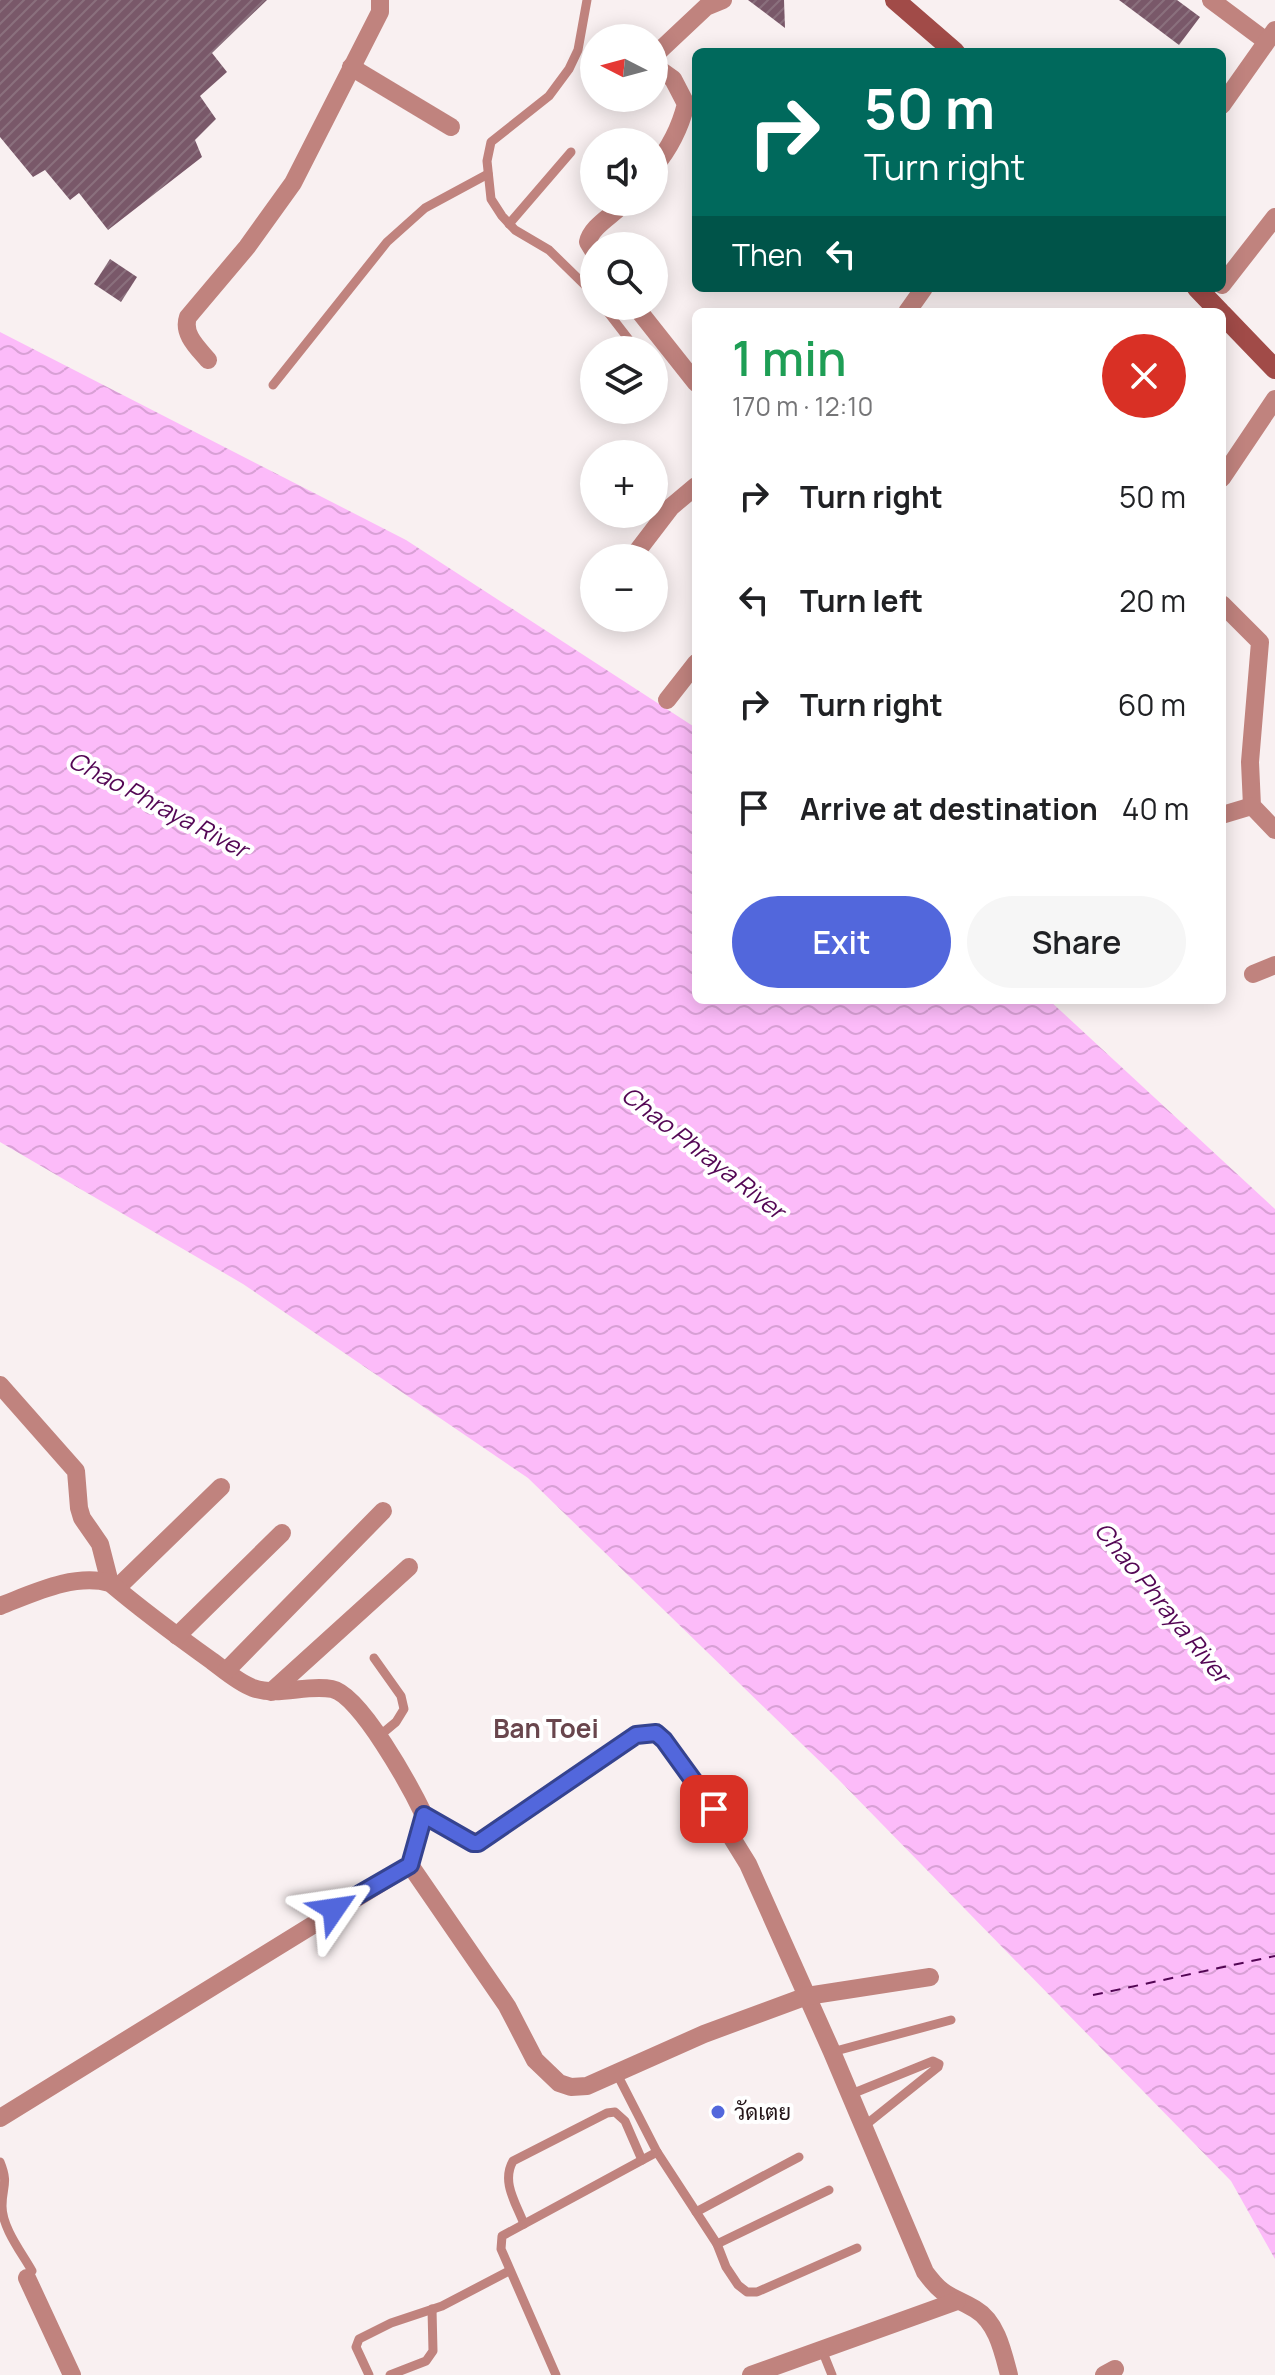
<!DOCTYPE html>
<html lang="en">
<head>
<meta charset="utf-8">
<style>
  :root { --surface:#fff; --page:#f6f6f6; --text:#202124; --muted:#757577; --accent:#5267dc }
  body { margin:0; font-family:Manrope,Sarabun,sans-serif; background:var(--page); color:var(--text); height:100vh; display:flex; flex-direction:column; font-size:30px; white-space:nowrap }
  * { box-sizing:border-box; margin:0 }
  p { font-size:26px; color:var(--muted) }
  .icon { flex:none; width:44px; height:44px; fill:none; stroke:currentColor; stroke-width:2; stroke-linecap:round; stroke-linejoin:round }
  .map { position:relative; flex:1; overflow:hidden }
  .sheet { position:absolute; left:692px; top:308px; width:534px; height:696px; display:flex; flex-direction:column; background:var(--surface); border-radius:12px; box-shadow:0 4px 20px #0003 }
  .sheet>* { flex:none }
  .guide { position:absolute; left:692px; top:48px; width:534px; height:244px; border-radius:12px; box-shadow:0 4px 20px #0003; background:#00695c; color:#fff; overflow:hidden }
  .needle { width:52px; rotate:276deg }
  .tools { position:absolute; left:580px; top:24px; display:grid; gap:16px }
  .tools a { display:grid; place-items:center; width:88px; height:88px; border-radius:50%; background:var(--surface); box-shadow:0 4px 20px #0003; font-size:40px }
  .pin { position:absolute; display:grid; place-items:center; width:68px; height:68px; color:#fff; margin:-34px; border-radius:16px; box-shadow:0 4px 12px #0006 }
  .me { position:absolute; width:88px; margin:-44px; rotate:58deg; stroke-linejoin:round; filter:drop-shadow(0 0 6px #0008) }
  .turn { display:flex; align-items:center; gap:28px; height:168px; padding:0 40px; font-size:36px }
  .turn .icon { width:104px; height:104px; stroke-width:2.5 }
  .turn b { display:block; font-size:56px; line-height:68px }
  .then { display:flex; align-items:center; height:76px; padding:0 40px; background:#0003; gap:16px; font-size:30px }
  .round { display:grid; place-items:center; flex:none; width:84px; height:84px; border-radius:42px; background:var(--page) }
  .overview { display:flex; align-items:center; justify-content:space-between; height:136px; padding:0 40px }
  h1 { font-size:48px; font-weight:600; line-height:60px; color:#1e9e55 }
  .cta { display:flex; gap:16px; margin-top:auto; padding:16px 40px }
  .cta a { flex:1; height:92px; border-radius:48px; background:var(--accent); color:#fff; font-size:32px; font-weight:600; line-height:92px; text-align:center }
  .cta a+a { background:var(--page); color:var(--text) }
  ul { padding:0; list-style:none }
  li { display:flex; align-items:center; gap:24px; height:104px; padding:0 40px }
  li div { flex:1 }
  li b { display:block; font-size:30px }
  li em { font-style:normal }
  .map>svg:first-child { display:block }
  .water { fill:url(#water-waves) }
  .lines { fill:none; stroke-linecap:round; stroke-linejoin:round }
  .ferry { stroke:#530654; stroke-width:2; stroke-dasharray:10 8; stroke-linecap:butt }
  .building { fill:url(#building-hatch) }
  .lane { stroke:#c0837e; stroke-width:9 }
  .street { stroke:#c0837e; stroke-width:18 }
  .secondary { stroke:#a14b48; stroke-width:20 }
  .route-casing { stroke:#35438f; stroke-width:20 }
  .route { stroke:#5267dc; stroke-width:14 }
  .poi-dot { fill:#5267dc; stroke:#fff; stroke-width:3 }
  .labels { text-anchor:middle; stroke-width:8; stroke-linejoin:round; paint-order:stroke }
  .poi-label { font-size:22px; fill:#241519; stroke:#fff; text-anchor:start }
  .water-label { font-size:24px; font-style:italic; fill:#530654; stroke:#fff }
  .quarter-label { font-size:26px; font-weight:bold; fill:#69464d; stroke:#fff }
</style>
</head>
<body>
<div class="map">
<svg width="1275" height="2375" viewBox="0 0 1275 2375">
  <defs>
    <pattern id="water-waves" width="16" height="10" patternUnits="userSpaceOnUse" patternTransform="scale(2)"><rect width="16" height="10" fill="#fcbbf9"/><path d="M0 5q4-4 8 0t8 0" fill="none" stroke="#d8a0d5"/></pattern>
    <pattern id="building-hatch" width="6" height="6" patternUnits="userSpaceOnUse" patternTransform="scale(2)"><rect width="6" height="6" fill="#795869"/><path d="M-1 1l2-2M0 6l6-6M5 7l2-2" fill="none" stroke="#8a707d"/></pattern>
  </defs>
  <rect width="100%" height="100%" fill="#f9f0f1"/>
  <polygon class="water" points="0,332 406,540 696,728 696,1000 1049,1000 1275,1209 1275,2259 1231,2181 837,1778 528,1478 243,1284 0,1142"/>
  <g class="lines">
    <polyline class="ferry" points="1093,1995 1275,1956"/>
  </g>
  <g class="building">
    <polygon points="0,0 267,0 212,53 227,72 200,96 216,119 195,140 202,157 108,230 79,193 70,200 45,170 33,177 0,137"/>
    <polygon points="748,0 784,0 785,28"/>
    <polygon points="1119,0 1177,0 1200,17 1179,45"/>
    <polygon points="110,259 137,277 121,302 94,284"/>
  </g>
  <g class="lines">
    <g class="lane">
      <polyline points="587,0 578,50 569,69 549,96 491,142 487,161 491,199 502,216 515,230 549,250 594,294"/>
      <polyline points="509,224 571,152"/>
      <polyline points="603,306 637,350"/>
      <polyline points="273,385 387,242 425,208 488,174"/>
      <polyline points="374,1658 401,1696 404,1709 396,1722 378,1737"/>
      <polyline points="832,2052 951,2020"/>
      <polyline points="617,2074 657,2152 717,2244 726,2267 738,2285 747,2292 757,2292 857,2248"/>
      <polyline points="849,2095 933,2061 939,2064 938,2067 863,2127"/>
      <path d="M0 2162C9 2184 2 2186 2 2206 2 2228 22 2253 32 2271"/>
      <polyline points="696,2212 799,2157"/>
      <path d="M524 2224C516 2203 501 2182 513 2161L607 2113 615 2112 625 2121 642 2160"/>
      <polyline points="717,2244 829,2190"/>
      <polyline points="822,2350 832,2375"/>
      <polyline points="369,2375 356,2347 359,2339 391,2323 442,2306 509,2271"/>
      <polyline points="390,2375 426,2361 433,2351 432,2309"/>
      <polyline points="556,2375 501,2249 502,2236 657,2152"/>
    </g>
    <g class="street">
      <polyline points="1211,0 1266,41"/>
      <polyline points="351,67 451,127"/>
      <polyline points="1222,105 1275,30"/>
      <path d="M654 167C670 148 680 128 686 104L673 79 659 69 656 54 706 7 723 0"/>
      <path d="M594 252 588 242C591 226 614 215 625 202"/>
      <polyline points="1222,285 1275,217"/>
      <polyline points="635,306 696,383"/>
      <polyline points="907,312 924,288"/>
      <path d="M208 360C198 348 182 334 188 317L247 247 293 183 380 12V0"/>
      <polyline points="1222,478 1275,399"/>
      <polyline points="632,558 671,507 696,486"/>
      <polyline points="1222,604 1260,642 1250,762 1252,806 1275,830"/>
      <polyline points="667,700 696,663"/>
      <polyline points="1222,815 1252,806"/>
      <polyline points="1253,974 1275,965"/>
      <polyline points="0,1385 76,1471 79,1508 82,1518 100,1544 110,1583"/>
      <polyline points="117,1588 221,1487"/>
      <path d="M0 1606C34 1593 74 1573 110 1583 143 1611 177 1636 212 1661 224 1670 239 1683 253 1688 279 1697 306 1684 332 1689 360 1694 411 1788 424 1815L410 1865"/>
      <polyline points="177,1636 282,1533"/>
      <polyline points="226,1671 383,1511"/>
      <polyline points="271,1692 409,1567"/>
      <path d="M424 1815 464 1838 478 1843 636 1735 656 1733 664 1740 714 1809 748 1864 832 2052 925 2272C945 2299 950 2294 975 2309 997 2322 1003 2352 1009 2375"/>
      <polyline points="0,2118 410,1865 507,2006 535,2060 559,2083 571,2087 587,2086 704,2034 807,1996 930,1977"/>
      <polyline points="27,2278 72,2375"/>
      <polyline points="751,2375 957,2301"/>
      <polyline points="1104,2375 1115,2369"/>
    </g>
    <g class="secondary">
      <polyline points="895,0 955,52"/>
      <polyline points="1197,288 1220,312"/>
      <polyline points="1222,314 1275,369"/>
    </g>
  </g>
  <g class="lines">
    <defs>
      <polyline id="route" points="334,1909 410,1865 424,1815 473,1843 478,1843 636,1735 656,1733 664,1740 714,1809"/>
    </defs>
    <use href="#route" class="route-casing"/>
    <use href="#route" class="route"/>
  </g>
  <circle class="poi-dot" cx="718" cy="2112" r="8"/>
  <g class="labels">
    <g class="poi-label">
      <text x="734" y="2120">วัดเตย</text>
    </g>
    <g class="water-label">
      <text transform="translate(158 805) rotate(28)" y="8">Chao Phraya River</text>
      <text transform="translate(703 1153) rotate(38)" y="8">Chao Phraya River</text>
      <text transform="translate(1162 1603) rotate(51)" y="8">Chao Phraya River</text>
    </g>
    <g class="quarter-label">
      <text x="546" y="1738">Ban Toei</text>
    </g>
  </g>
</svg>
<div class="tools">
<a><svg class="needle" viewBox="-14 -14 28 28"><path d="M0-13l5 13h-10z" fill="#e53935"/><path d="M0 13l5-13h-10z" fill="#757577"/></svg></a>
<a><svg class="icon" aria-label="sound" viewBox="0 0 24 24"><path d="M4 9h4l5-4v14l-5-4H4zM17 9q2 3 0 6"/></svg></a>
<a><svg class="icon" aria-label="search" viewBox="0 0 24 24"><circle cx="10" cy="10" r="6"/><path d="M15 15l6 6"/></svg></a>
<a><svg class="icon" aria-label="layers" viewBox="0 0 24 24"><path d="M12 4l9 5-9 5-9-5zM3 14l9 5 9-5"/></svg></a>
<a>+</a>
<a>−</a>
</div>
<div class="pin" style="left:714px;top:1809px;background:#d93025"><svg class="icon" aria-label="arrive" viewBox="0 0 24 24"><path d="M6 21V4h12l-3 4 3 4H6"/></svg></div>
<svg class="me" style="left:334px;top:1909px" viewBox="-20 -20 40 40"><path d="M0-17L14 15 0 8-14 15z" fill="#5267dc" stroke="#fff" stroke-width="4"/></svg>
<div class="guide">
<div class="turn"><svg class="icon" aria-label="right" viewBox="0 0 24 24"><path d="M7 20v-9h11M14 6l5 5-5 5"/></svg><div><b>50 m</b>Turn right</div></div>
<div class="then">Then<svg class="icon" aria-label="left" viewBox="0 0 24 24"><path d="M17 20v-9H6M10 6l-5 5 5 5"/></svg></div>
</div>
<section class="sheet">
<div class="overview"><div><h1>1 min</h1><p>170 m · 12:10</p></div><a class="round" style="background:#d93025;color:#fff"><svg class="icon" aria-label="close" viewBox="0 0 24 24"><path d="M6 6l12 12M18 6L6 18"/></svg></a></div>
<ul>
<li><svg class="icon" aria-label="right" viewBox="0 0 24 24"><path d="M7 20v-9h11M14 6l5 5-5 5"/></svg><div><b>Turn right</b></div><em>50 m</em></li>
<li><svg class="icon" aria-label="left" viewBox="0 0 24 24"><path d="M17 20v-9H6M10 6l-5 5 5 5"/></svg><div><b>Turn left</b></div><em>20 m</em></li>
<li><svg class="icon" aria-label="right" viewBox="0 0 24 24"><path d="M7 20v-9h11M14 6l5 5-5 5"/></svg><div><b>Turn right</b></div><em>60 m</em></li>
<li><svg class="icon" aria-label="arrive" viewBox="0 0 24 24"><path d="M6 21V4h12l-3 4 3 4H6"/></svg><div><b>Arrive at destination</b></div><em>40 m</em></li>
</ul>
<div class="cta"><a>Exit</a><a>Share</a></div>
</section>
</div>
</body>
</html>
